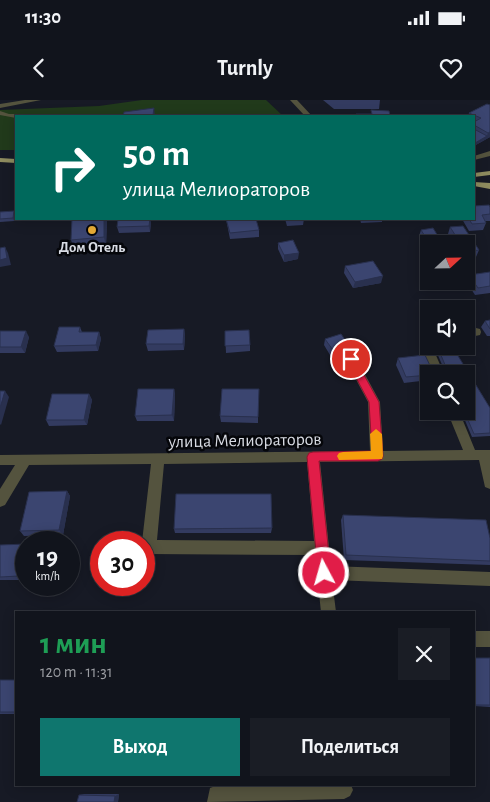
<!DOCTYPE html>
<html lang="ru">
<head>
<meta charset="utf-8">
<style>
  :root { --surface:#11141c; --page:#1a1d25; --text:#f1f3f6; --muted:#9c9ea3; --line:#30333b; --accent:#0f766e }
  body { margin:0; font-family:"Alegreya Sans",sans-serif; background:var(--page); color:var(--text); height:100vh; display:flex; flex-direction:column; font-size:19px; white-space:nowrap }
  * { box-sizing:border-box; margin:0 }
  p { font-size:16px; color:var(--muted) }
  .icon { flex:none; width:28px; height:28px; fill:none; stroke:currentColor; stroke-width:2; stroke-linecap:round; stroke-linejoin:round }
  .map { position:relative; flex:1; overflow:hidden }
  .side { position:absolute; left:15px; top:511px; width:460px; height:175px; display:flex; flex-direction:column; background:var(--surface); border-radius:0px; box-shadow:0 2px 12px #0003,0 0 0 1px var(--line) }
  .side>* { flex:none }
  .guide { position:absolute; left:15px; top:15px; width:460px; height:105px; border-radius:0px; box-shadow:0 2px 12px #0003,0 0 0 1px var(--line); background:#00695c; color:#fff; overflow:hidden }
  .needle { width:32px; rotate:68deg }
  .tools { position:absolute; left:420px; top:135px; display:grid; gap:10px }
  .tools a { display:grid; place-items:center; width:55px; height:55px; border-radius:0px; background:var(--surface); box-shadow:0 2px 12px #0003,0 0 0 1px var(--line); font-size:25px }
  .speed { position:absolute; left:15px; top:431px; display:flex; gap:10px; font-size:25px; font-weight:700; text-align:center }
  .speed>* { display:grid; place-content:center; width:65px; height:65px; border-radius:50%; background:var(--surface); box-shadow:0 2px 12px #0003,0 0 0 1px var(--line); line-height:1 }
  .speed small { font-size:12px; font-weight:400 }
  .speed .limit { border:8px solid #d22; background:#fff; color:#111 }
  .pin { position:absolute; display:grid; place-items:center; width:42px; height:42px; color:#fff; margin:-21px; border:2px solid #fff; border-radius:50%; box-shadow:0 1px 5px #0007 }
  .me { position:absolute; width:55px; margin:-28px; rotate:354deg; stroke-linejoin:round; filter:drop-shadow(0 0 4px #0008) }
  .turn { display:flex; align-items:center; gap:18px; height:105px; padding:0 25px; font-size:22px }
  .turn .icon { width:65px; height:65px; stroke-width:2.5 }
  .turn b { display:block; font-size:35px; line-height:42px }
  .round { display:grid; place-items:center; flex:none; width:52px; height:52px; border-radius:0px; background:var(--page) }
  .head { display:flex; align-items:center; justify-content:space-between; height:85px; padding:0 25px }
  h1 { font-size:30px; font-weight:700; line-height:38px; color:#1e9e55 }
  .action { display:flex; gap:10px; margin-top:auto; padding:10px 25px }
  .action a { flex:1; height:58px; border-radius:0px; background:var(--accent); color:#fff; font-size:20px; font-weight:700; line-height:58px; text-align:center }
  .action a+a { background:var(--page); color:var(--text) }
  .status { display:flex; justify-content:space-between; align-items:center; height:35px; padding:0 25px; background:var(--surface); direction:ltr }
  .status svg { height:14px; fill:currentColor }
  header { display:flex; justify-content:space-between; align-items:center; height:65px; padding:0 25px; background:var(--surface); font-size:22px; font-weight:700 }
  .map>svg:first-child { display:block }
  .green { fill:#213a1b }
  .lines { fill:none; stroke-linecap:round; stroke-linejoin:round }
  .minor { fill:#54533e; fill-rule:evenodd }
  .major { fill:#8e8c5f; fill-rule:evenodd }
  .wall { fill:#333b60 }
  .shaded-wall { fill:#29304e }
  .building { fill:#3b4570; stroke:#29304e }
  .route { fill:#e11d48; stroke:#92132f }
  .slow { fill:#f59e0b }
  .poi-dot { fill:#e6ac36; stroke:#05060a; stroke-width:2 }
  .labels { text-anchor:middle; stroke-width:5; stroke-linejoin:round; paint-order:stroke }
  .far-poi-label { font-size:15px; font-weight:bold; fill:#d8dbe3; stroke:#05060a }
  .street-label { font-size:18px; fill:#d8dbe3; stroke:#05060a }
</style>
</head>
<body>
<div class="status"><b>11:30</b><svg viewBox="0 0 49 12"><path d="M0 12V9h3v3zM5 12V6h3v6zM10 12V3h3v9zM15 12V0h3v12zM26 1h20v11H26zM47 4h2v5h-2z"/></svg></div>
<header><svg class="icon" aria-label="back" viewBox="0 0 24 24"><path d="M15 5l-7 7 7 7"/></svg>Turnly<svg class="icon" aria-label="heart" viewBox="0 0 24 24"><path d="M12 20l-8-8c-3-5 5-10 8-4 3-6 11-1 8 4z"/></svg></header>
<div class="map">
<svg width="490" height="702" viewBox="0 0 490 702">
  <rect width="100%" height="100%" fill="#171a25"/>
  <polygon class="green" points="142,0 266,0 283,16 16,16 16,50 0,50 0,10 99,6"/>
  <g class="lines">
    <g class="minor">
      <polygon points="25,0 41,0 0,8 0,4"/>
      <polygon points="290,0 297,0 312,16 305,16"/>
      <polygon points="0,11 9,14 73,14 77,16 16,16 16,18 0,15"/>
      <polygon points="490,51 490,56 474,60 474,56"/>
      <polygon points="476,228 480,229 481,232 480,235 466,238 466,230"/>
      <polygon points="429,237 429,246 432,246 444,274 432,274 420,241 421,238"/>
      <path d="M351 255 355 256 380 302 383 351 463 350 447 311H459L475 350H490V389L485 387 479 360 320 362 331 466 490 472V486L332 480 336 512H321L315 455 149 454 144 452 142 442 151 364 29 365 5 405 0 407V389L15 365H0V355L370 351 368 302 345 259ZM307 362 314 441 157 440 164 364Z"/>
      <rect x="474" y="531" width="16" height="16"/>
      <polygon points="218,685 351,685 353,690 350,696 344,699 207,702 210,688"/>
    </g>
    <g class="major">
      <polygon points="0,58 16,59 16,63 0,62"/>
      <polygon points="490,71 490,75 474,77 474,73"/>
      <polygon points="474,82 490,83 490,89 474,86"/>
    </g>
  </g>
  <g class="wall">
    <polygon points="323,0 380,0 379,9 334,9"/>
    <polygon points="487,4 490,37 474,46 474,16 468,16 469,13"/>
    <polygon points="490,107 490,121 485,121 486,123 483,130 469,131 462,119 474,119"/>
    <polygon points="0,112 15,114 14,121 0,122"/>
    <polygon points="37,119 53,119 37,121"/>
    <polygon points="107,119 106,147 74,149 71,140"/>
    <polygon points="226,119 256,119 259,130 259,137 230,139"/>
    <polygon points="285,119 304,119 303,125 287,126"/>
    <polygon points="360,119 382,119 382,122 361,123"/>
    <polygon points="409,119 432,119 431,121 410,120"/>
    <polygon points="151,122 150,132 119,133 117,127"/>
    <polygon points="450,127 479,150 476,157 466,158 466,144 454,144 448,134"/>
    <polygon points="421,130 443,144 429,144 429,153 419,136"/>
    <polygon points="278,143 298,159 284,162 278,149"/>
    <polygon points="345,166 381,183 353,188 344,173"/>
    <polygon points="490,172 490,193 475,195 466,181 469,175"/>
    <polygon points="490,220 490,236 487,236 481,227 485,221"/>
    <polygon points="80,227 82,232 99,232 101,239 98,251 57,252 54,246"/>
    <polygon points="184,229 185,236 184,250 148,251 146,244"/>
    <polygon points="0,231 29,237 25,253 0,253"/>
    <polygon points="225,231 250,245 250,251 226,253"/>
    <polygon points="325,239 351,248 349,255 333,260 324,245"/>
    <polygon points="434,246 452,246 490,308 490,336 472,337 461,311 466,311 466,274 446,274"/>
    <polygon points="398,258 429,274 429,280 404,283 396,265"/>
    <polygon points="174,289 175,295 174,321 137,321 135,316"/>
    <polygon points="89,294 92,300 87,325 49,326 46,320"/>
    <polygon points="220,316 258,317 258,323 221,322"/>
    <polygon points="67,391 70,396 63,435 24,436 20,431"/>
    <polygon points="343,415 490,438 490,465 344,460 341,420"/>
    <polygon points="272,428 271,433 175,433 174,429"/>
    <polygon points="0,445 24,480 0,480"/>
    <polygon points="474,558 490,558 490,607 474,606"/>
    <rect x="0" y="580" width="16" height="34"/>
    <polygon points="84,694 119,694 118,702 79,695"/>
  </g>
  <g class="shaded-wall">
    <polygon points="154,8 155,16 144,16"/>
    <polygon points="490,32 490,37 474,46 475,43 487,36 488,33"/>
    <polygon points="14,111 15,114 14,121 13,118"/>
    <polygon points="104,119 107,119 106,147 104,137"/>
    <polygon points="150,119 151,122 150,132 149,126"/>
    <polygon points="5,147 8,153 11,165 0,167 0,160"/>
    <polygon points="299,153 298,159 284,162 284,155"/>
    <polygon points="383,176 381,183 353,188 355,182"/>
    <polygon points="184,229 185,236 184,250 183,244"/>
    <polygon points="26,231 29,237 25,253 21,247"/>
    <polygon points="99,232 101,239 98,251 96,245"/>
    <polygon points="351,248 349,255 333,260 335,253"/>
    <polygon points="174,289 175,295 174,321 172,315"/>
    <polygon points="5,291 9,297 1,325 0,324 0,308"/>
    <polygon points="89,294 92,300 87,325 84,320"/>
    <polygon points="67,391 70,396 63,435 59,430"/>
    <polygon points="26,446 26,469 24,480 19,476"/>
    <polygon points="119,694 118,702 114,702 115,696"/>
  </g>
  <g class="building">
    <polygon points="487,4 490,5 490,32 488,33 474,25 474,22 481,18 469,13"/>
    <polygon points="154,8 153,15 144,16 123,16 124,12"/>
    <polygon points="371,10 389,11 390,16 349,16 357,16 356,14 372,14"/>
    <polygon points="474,29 487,36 475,43 474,42 475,39 474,38"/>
    <polygon points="489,105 490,107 490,114 482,115 486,123 472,124 469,119 474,119 474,106"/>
    <polygon points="14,111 13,118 0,119 0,112"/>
    <polygon points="72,119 104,119 104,137 71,140"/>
    <polygon points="118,119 150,119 149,126 117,127"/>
    <polygon points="226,119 256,119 259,130 230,133"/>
    <polygon points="463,126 479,150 466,152 466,144 461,144 450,127"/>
    <polygon points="433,128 443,144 430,144 421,130"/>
    <polygon points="293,140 299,153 284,155 278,143"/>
    <polygon points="5,147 7,158 0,160 0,148"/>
    <polygon points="373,161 383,176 355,182 345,166"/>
    <polygon points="490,172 490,186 478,188 469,175"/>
    <polygon points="490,220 490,229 485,221"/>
    <polygon points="59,227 80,227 79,232 99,232 96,245 54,246"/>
    <polygon points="184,229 183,244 146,244 148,230"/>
    <polygon points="249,230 250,245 225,246 225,231"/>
    <polygon points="0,231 26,231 21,247 0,247"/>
    <polygon points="341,234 351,248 335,253 325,239"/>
    <polygon points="437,246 452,246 490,308 490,333 474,334 464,311 466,311 466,274 449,274"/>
    <polygon points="425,255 434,274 429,274 429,275 406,277 398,258"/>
    <polygon points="138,289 174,289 172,315 135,316"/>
    <polygon points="222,289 259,289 258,317 220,316"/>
    <polygon points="0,291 5,291 0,308"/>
    <polygon points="52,294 89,294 84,320 46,320"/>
    <polygon points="67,391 59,430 20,431 29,392"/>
    <polygon points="176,394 271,394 272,428 174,429"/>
    <polygon points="343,415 486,420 490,438 490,461 346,455"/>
    <polygon points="26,444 19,476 0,477 0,445"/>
    <rect x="474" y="558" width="16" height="47"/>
    <rect x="0" y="580" width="16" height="32"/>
    <polygon points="79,695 115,696 114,702 77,702"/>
  </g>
  <polygon class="route" points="351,255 354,257 379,302 383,356 382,359 378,361 319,361 331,473 329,478 324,480 319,478 318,473 307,357 309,353 313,352 372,351 369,302 346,259"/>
  <polygon class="slow" points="376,329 382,334 383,356 382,359 339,360 337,356 339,353 343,352 371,351 370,334"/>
  <circle class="poi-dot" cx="92" cy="130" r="5"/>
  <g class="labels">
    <g class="far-poi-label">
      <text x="92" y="152">Дом Отель</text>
    </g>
    <g class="street-label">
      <text transform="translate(245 340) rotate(-1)" y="6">улица Мелиораторов</text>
    </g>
  </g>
</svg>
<div class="tools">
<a><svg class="needle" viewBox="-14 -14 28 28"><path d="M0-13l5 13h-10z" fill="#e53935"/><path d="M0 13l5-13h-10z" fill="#9c9ea3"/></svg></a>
<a><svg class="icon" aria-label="sound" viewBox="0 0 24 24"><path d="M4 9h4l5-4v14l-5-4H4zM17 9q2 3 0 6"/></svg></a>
<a><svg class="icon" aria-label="search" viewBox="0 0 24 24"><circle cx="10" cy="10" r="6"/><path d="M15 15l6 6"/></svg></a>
</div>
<div class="speed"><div>19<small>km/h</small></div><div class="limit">30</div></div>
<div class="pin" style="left:351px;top:259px;background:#d93025"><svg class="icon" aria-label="arrive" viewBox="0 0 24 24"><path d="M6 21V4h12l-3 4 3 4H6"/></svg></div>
<svg class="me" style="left:324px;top:473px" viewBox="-20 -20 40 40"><circle r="17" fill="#e11d48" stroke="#fff" stroke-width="3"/><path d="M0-11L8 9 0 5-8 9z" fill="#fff"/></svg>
<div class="guide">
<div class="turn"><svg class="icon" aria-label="right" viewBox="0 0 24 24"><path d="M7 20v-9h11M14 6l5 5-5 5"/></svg><div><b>50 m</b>улица Мелиораторов</div></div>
</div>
<section class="side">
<div class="head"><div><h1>1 мин</h1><p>120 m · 11:31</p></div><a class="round"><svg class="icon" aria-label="close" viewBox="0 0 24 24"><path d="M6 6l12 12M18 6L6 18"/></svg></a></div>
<div class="action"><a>Выход</a><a>Поделиться</a></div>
</section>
</div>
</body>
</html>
